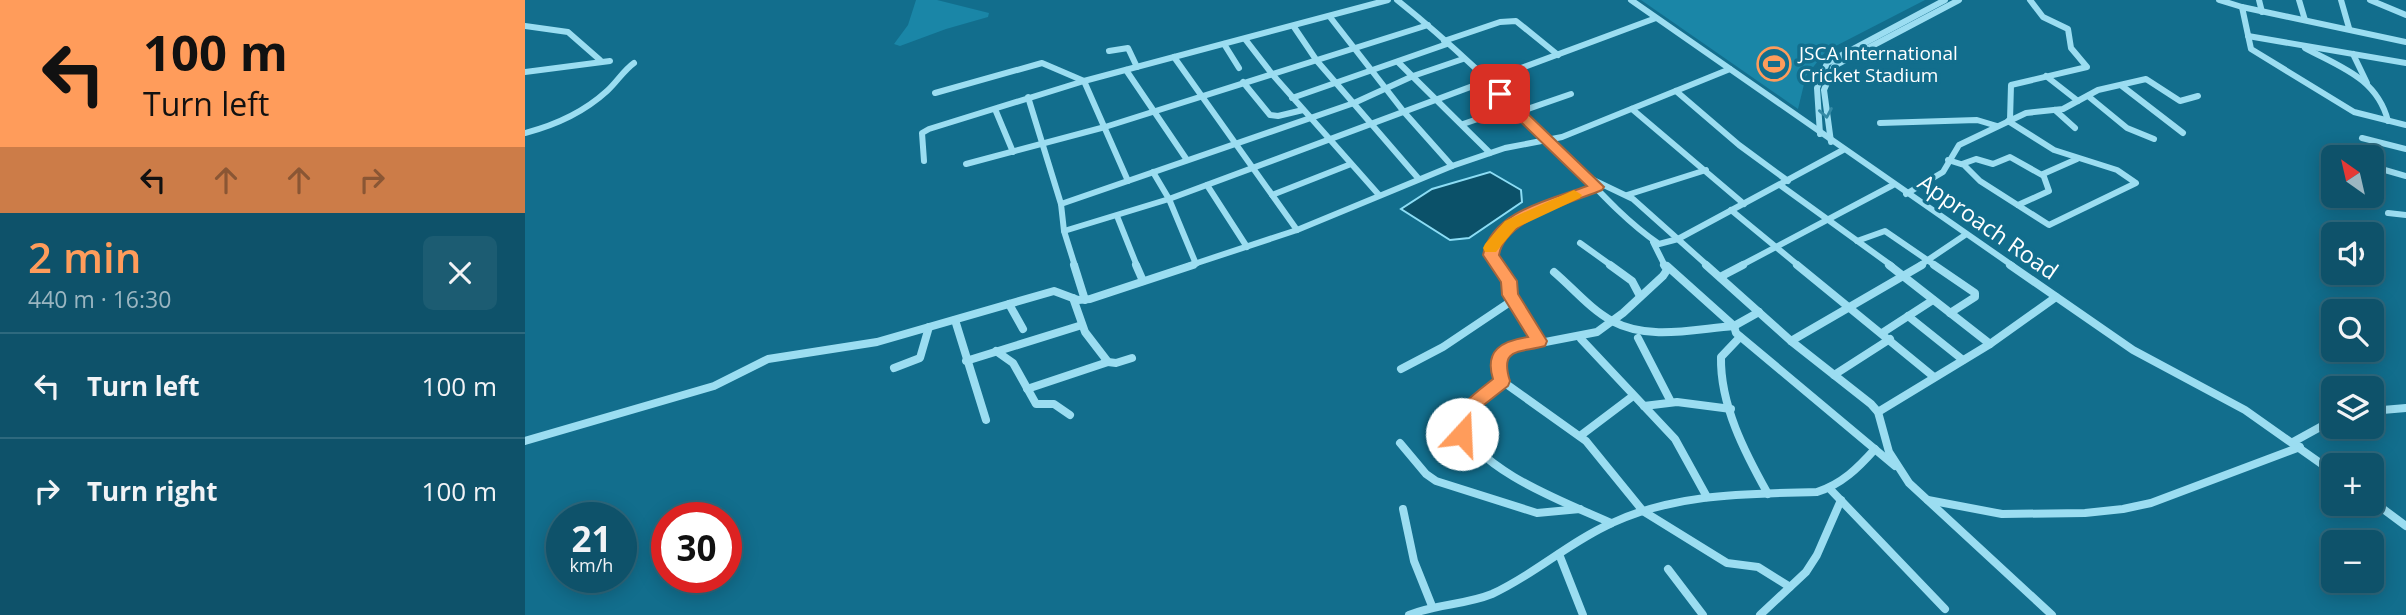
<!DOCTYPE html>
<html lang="en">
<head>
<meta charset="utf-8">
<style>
  :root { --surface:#0e526a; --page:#1c5c72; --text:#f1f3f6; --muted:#9bb6c1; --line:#2e697e; --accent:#ff9c5b }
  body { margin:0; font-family:"Open Sans",sans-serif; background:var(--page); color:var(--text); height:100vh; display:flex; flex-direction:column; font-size:26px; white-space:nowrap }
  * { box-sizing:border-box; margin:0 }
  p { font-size:23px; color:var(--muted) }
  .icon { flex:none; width:38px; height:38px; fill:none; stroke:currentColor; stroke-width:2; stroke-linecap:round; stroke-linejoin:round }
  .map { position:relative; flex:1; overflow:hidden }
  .panel { display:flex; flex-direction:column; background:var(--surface); width:525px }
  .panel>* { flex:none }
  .top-card { background:#ff9c5b; color:#111; overflow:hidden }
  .needle { width:46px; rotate:326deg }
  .fabs { position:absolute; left:1796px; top:145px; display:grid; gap:14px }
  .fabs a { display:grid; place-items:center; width:63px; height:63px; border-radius:10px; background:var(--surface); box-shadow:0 4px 18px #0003,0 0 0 2px var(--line); font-size:35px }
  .speed { position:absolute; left:21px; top:502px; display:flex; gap:14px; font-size:35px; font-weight:700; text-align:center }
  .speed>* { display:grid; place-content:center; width:91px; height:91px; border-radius:50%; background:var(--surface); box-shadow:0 4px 18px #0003,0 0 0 2px var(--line); line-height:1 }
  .speed small { font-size:18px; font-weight:400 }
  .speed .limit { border:10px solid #d22; background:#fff; color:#111 }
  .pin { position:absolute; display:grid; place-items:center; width:60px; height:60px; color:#fff; margin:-30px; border-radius:14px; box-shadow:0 4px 10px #0006 }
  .me { position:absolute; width:77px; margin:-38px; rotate:20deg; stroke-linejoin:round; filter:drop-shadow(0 0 5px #0008) }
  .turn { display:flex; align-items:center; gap:24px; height:147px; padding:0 28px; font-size:32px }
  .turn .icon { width:91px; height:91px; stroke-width:2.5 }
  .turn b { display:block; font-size:49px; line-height:60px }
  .lanes { display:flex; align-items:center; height:66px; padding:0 28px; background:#0003; justify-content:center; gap:35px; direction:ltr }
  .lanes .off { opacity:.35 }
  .round { display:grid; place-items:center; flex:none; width:74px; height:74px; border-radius:10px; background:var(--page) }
  .summary { display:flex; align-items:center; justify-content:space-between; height:119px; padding:0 28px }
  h1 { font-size:42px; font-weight:600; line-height:52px; color:var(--accent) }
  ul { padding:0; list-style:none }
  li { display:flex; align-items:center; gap:21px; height:105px; padding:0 28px; border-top:2px solid var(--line) }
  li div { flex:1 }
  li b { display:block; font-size:26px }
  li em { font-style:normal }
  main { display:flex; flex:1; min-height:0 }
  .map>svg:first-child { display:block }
  .green { fill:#1a86a7 }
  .water { fill:#0b5169; stroke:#8cddf5; stroke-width:2 }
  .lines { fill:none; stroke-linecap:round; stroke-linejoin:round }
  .street-far1 { stroke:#9bddf1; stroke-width:6 }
  .street { stroke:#9bddf1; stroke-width:8 }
  .oneway { stroke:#348aa6 }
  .route { fill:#ff9c5b; stroke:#a6653b; stroke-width:2 }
  .slow { fill:#f59e0b }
  .labels { text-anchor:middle; stroke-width:7; stroke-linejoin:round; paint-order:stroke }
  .far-poi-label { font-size:19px; fill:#fff; stroke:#126e8d; text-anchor:start }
  .street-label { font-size:23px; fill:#fff; stroke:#126e8d }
</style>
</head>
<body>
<main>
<section class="panel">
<div class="top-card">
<div class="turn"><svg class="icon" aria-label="left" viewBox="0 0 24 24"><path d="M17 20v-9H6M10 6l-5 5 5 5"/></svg><div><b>100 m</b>Turn left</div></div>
<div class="lanes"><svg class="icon" aria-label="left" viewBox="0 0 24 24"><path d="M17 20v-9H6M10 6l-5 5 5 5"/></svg><svg class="icon off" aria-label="ahead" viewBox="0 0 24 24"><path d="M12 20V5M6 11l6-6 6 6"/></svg><svg class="icon off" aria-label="ahead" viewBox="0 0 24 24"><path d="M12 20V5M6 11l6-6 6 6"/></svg><svg class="icon off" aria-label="right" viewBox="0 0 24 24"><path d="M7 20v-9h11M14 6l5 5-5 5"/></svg></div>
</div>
<div class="summary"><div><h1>2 min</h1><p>440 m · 16:30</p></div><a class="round"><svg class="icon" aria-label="close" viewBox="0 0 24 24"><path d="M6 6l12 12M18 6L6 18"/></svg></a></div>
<ul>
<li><svg class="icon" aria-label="left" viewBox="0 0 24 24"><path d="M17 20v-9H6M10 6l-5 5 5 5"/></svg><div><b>Turn left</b></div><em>100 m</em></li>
<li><svg class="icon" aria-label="right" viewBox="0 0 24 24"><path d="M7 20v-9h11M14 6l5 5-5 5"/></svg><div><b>Turn right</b></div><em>100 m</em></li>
</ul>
</section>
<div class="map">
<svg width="1881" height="615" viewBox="0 0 1881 615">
  <rect width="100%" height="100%" fill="#126e8d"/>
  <g class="green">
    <polygon points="391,0 412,0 464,13 463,17 421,29 375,46 369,44 383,25"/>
    <polygon points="1116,0 1400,0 1301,51 1281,76 1273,109"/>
  </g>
  <polygon class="water" points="965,172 996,190 997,202 944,238 925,240 876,209 907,189"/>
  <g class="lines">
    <g class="street-far1">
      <path d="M872 0C926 43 976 92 1026 141 1061 176 1093 216 1134 244L1153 239 1318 150"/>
      <polyline points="1106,0 1488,266"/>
      <polyline points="1694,0 1717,7"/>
      <polyline points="1734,0 1737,12"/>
      <polyline points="1774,0 1780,20"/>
      <polyline points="1816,0 1824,28"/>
      <polyline points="1845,0 1881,15"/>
      <polyline points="805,17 879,112 927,166"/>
      <polyline points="0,26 43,32 75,60"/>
      <polyline points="769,27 792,61 893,178"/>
      <polyline points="1723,36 1881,63"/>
      <polyline points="720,39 747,74 854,195"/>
      <polyline points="919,41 975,22 991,21 1033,55"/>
      <polyline points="1881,42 1717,7 1726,49 1829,112 1881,125"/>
      <polyline points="699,44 714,68"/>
      <path d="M1780 48C1815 67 1852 78 1863 121"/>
      <polyline points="584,51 603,48 612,67"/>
      <polyline points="1828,54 1842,83"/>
      <polyline points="649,57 772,230"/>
      <polyline points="873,62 965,153"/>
      <polyline points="601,70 662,160"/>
      <polyline points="0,72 85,61"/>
      <polyline points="1521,76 1553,101"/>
      <polyline points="718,82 745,115 753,116 778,110"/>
      <polyline points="1597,86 1658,133"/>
      <polyline points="1151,91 1214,145 1263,181"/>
      <polyline points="410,93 517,63 559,81 603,181"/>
      <polyline points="1563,96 1602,128 1629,139"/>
      <polyline points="503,97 536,204 539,231 550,266"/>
      <polyline points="767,98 922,44"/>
      <polyline points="470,109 488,152"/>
      <polyline points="1107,109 1219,204"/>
      <polyline points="1530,110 1550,128"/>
      <polyline points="994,112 1046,94"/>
      <polyline points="1485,120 1486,85 1562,67 1546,48 1543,29 1518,17 1505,0"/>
      <polyline points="1355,123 1452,120 1472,126"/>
      <polyline points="938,124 988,107"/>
      <path d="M0 133C31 125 59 112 82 91 92 82 98 71 109 63"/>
      <polyline points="1295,134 1292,88 1302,63 1420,0"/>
      <polyline points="1837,138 1881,149"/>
      <polyline points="1306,142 1299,90 1309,66 1434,0"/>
      <polyline points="1423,160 1439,165 1455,181 1524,225 1611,183 1592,170 1529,150 1483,121"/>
      <polyline points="399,161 397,133 404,129 559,81 863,0"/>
      <polyline points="441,164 580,127 903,25"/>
      <polyline points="1437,164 1451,159 1468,164 1485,157 1517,175"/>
      <polyline points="1846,166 1881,176"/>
      <polyline points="628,172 644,199 671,264"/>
      <polyline points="1060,176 1108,199 1183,266"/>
      <polyline points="682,185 722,247"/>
      <polyline points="1255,185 1367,266"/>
      <polyline points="1381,194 1418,172 1434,145 1501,113 1538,109 1573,90 1621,79 1655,101 1673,96"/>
      <polyline points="747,195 826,164"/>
      <polyline points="1102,195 1181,170"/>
      <polyline points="536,204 829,103 888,76 938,59"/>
      <polyline points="1493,205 1524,191 1518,174 1552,159"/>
      <polyline points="1206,210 1274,266"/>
      <polyline points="1863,213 1881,215"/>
      <polyline points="592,216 612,266"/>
      <polyline points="539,231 644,199 1131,18"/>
      <polyline points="1332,241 1360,231 1411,266"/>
      <polyline points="1128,242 1140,266"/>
      <polyline points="1055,243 1087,266"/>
      <polyline points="663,266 772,230 927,166 980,148 1037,137 1205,69"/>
      <path d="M974 266 966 255 965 248C990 211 1032 200 1072 187"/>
      <polyline points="1215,266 1368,185"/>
      <polyline points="1394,266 1440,235"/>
    </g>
    <g class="street">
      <polyline points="549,265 560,300"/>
      <polyline points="611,265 618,281"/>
      <polyline points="973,265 984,281 988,300 1014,341"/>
      <polyline points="1085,265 1107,281 1115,296"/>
      <polyline points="1181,265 1266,341 1346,404 1353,412 1364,452 1384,483 1527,615"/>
      <polyline points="1272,265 1409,377"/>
      <polyline points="1364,265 1465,344"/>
      <polyline points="1409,265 1450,293 1450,297 1425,313"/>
      <polyline points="1485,265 1608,350 1720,410 1808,472"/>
      <polyline points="1142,266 1209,326"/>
      <path d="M1029 272C1048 288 1065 309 1087 321 1124 341 1169 329 1209 326"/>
      <polyline points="1195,277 1218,265"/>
      <polyline points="548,298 560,332 583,362 591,363 607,358"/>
      <polyline points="484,304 498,329"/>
      <polyline points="1234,312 1209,326 1211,333 1370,466"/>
      <polyline points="1383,316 1438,360"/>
      <polyline points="430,320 461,420"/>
      <polyline points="1357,333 1408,300"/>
      <path d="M1215 337 1196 357C1195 405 1220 453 1243 494"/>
      <polyline points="1113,338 1145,400"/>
      <polyline points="1056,339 1150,439 1182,497"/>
      <polyline points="1266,341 1397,265"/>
      <polyline points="471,351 488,363 511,404 529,404 545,415"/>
      <polyline points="441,361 557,325"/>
      <polyline points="369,368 395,358 404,327"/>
      <polyline points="876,369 918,347 988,300"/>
      <polyline points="1309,375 1365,339"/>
      <polyline points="977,381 1061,441 1118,511 1202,563 1233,567 1265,587"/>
      <polyline points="502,389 583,362"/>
      <polyline points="1119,406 1152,402 1206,409"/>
      <polyline points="1846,411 1881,408"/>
      <polyline points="1353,412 1465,344 1531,297"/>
      <polyline points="1055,436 1108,396"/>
      <polyline points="0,441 189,386 243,359 352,342 529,291 553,300 565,299 668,265"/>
      <polyline points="1768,442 1808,420"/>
      <polyline points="875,443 901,474 911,481 1012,513 1055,509"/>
      <polyline points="1305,489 1420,609"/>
      <polyline points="1403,500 1477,514 1560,513 1598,509 1626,503 1775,447"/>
      <polyline points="1846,500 1881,526"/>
      <polyline points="878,509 889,561 907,606"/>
      <path d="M1086 523C1042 503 953 471 935 424L949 403 977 381C971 367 971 359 984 349L1072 332 1098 313 1138 276 1142 270 1139 265"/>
      <polyline points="1034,554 1058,615"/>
      <polyline points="1143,569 1178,615"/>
      <path d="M884 615C911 604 940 605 967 594 1009 575 1044 542 1087 523 1151 493 1223 494 1292 492 1317 484 1333 468 1350 449"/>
      <polyline points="1235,615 1281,572 1292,555 1316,500"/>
    </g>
  </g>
  <defs><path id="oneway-chevron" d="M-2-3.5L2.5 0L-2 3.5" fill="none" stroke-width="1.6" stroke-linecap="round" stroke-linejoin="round" transform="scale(1.75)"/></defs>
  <use class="oneway" href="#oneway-chevron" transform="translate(1301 113) rotate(80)"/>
  <path class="route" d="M975 90 979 91 1079 187 1077 190C1046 203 980 219 974 255L992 281 993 294 1022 341 1020 346C995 353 974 347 985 381L983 386 955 408 946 419 943 428 946 434 943 439 937 441 931 439 926 428C932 405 949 394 968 379 959 350 977 341 1003 337L977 295 976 282 958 255C967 211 1025 200 1062 186L970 97V91Z"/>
  <polygon class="slow" points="1049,190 1057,195 1055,198 991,228 971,252 960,252 958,248 960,244 980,221"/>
  <defs>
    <symbol id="stadium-ring" viewBox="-11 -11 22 22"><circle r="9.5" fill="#126e8d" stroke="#ff9c5b" stroke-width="1.5"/><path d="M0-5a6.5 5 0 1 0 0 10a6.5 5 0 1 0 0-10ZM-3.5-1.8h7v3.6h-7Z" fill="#ff9c5b"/></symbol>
  </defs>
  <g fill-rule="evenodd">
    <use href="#stadium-ring" x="1230" y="45" width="38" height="38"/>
  </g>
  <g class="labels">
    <g class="far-poi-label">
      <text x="1274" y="60">JSCA International<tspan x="1274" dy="22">Cricket Stadium</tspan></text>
    </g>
    <g class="street-label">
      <text transform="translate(1463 227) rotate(35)" y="8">Approach Road</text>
    </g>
  </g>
</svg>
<div class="fabs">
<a><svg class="needle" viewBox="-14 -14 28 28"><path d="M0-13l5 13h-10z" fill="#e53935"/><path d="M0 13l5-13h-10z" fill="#9bb6c1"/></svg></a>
<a><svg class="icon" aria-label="sound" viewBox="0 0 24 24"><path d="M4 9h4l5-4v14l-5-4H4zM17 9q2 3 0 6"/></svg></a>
<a><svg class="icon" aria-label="search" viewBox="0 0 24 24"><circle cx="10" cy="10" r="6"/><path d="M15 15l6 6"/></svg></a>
<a><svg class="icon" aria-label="layers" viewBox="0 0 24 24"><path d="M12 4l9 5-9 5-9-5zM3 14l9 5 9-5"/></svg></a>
<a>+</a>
<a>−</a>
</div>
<div class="speed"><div>21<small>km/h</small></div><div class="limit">30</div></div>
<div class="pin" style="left:975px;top:94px;background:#d93025"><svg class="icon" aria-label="arrive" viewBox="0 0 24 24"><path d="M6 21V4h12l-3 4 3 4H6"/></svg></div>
<svg class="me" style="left:937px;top:434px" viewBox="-20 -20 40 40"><circle r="19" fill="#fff"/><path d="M0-13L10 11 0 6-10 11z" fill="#ff9c5b"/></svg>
</div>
</main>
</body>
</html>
